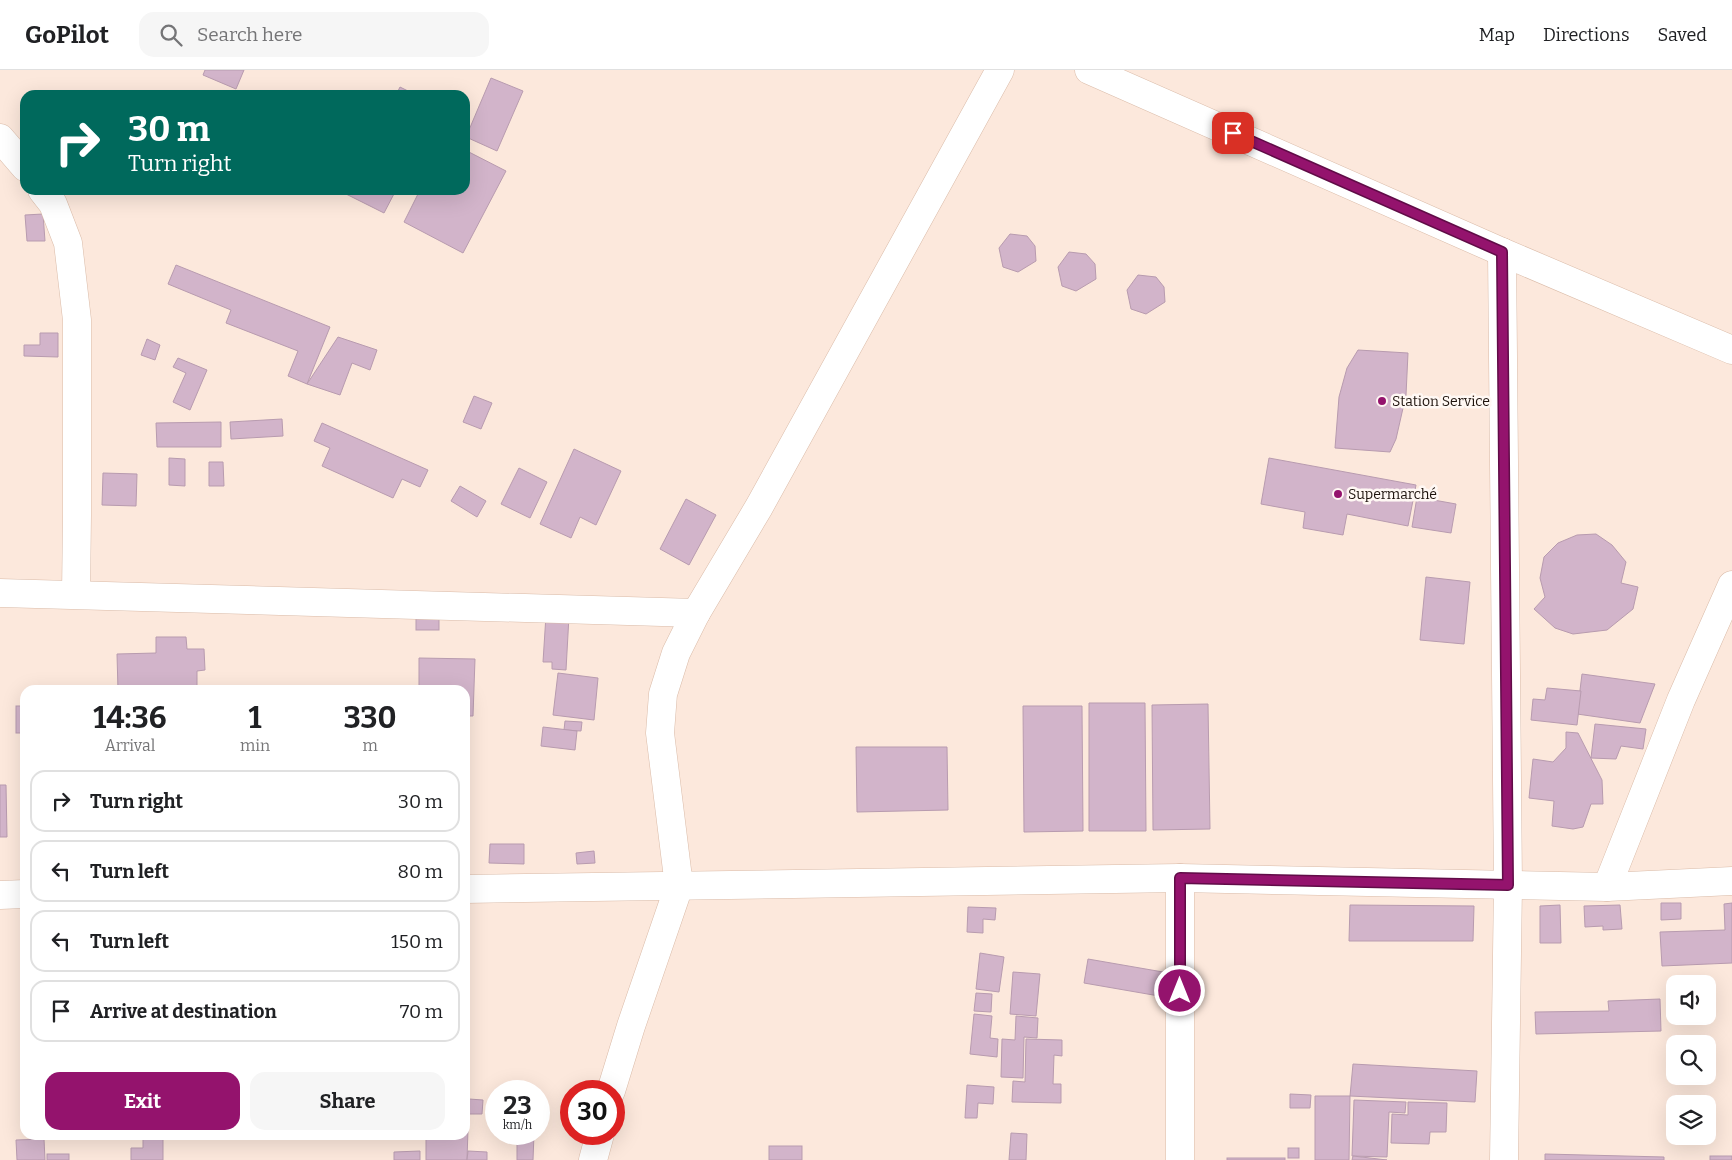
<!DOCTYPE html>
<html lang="en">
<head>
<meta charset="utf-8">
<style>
  :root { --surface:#fff; --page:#f6f6f6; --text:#202124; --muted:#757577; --line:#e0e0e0; --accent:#94136d }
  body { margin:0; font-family:Bitter,serif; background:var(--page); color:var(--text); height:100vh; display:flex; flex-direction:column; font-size:19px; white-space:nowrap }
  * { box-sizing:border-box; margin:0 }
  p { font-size:16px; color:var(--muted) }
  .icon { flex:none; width:28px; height:28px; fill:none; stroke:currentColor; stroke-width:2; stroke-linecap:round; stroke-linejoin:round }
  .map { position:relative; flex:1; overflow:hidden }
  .sheet { position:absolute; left:20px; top:615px; width:450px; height:455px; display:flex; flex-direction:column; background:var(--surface); border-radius:15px; box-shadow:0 5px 20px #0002 }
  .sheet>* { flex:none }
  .guide { position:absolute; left:20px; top:20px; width:450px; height:105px; border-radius:15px; box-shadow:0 5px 20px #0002; background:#00695c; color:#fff; overflow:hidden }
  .fabs { position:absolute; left:1666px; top:905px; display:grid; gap:10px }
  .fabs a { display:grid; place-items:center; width:50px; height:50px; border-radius:10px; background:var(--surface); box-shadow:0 5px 20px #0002; font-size:25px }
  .speed { position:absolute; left:485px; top:1010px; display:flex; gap:10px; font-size:25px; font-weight:700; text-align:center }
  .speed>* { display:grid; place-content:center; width:65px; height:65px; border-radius:50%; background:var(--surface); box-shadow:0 5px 20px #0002; line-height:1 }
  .speed small { font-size:12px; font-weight:400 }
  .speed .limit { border:8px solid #d22; background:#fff; color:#111 }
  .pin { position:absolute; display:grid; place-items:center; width:42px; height:42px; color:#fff; margin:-21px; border-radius:10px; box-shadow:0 2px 8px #0006 }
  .me { position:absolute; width:55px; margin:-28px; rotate:0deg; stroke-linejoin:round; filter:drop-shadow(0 0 4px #0008) }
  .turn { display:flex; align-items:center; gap:18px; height:105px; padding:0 25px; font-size:22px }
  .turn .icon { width:65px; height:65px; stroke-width:2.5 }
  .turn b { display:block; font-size:35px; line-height:42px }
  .eta { display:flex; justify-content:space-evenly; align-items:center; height:85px; text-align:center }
  .eta b { font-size:30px; font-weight:700; line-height:35px }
  .action { display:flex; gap:10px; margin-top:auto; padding:10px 25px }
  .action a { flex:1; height:58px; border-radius:15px; background:var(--accent); color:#fff; font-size:20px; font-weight:700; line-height:58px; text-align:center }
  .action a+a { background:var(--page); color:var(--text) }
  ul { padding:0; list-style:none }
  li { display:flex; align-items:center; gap:15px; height:62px; margin:0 10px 8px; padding:0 15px; border:2px solid var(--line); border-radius:15px }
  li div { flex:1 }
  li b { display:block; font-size:19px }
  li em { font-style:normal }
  header { display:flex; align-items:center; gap:30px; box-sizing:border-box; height:70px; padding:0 25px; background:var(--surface); border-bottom:1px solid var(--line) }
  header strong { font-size:24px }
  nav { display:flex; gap:28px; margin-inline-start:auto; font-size:18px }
  .search { width:350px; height:45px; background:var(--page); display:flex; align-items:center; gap:12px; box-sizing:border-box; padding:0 18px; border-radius:15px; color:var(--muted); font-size:19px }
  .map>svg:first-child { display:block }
  .building { fill:#d2b4ca; stroke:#b89baf }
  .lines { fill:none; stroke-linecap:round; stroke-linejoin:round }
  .minor-casing { stroke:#dabba8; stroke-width:29 }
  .trunk-casing { stroke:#dabba8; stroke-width:29 }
  .minor { stroke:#fff; stroke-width:28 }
  .trunk { stroke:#fff; stroke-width:28 }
  .route-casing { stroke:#600c47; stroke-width:12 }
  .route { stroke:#94136d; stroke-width:9 }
  .poi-dot { fill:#94136d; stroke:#fff8f4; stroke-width:2 }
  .labels { text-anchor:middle; stroke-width:5; stroke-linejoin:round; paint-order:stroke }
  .poi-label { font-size:14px; fill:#1e130d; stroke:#fff8f4; text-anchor:start }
</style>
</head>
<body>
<header>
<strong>GoPilot</strong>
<div class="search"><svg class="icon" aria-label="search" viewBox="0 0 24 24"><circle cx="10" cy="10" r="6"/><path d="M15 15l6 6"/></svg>Search here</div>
<nav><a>Map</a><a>Directions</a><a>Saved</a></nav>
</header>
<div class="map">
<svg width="1732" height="1090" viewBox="0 0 1732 1090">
  <rect width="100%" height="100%" fill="#fce8dc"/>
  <g class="building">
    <polygon points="205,0 244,0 236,19 203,5"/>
    <polygon points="491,8 523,21 497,81 466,67"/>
    <polygon points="400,17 416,25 396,25"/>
    <polygon points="465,80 506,101 463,183 404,152 420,120 465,120"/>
    <polygon points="348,120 396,120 384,143 346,124"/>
    <polygon points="43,144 45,171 27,171 25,145"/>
    <polygon points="1010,164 1027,166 1035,176 1036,191 1018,202 1003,197 999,178"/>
    <polygon points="1069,182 1086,184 1095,194 1096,209 1076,221 1062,216 1058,197"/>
    <polygon points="176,195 330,257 307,314 288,306 298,281 226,253 231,240 168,214"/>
    <polygon points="1138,205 1156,207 1164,217 1165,232 1146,244 1131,239 1127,220"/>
    <polygon points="40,263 58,263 58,287 24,286 24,275 40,275"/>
    <polygon points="338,267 377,280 370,300 352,293 340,325 307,314"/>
    <polygon points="147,269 160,275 155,290 141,285"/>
    <polygon points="1358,280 1408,283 1406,325 1396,369 1390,382 1335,378 1339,327 1347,298"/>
    <polygon points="178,288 207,300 190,340 173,332 186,303 173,297"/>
    <polygon points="474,326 492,333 481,359 463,352"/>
    <polygon points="282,349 283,366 231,369 230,352"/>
    <polygon points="221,352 221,377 157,377 156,353"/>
    <polygon points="322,353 428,400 420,417 402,409 393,428 322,396 330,378 314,371"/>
    <polygon points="574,379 621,401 596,455 580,447 571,468 540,454"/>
    <polygon points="169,388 185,389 185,416 169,415"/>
    <polygon points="1269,388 1416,415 1408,456 1347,444 1343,465 1303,458 1305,442 1261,434"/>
    <polygon points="209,392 223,392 224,416 209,416"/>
    <polygon points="519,398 547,412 530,448 501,434"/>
    <polygon points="103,403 137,404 136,436 102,435"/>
    <polygon points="460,416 486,431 477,447 451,431"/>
    <polygon points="1417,427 1456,434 1451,463 1412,457"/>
    <polygon points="686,429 716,445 689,495 660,479"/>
    <polygon points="1596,464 1612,475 1626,492 1621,513 1638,517 1633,539 1607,560 1573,564 1555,558 1534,539 1545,527 1540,508 1544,487 1558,473 1577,465"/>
    <polygon points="1426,507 1470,512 1464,574 1420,570"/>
    <rect x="416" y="541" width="23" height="19"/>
    <polygon points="546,545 569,546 566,600 552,599 552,592 543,592"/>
    <polygon points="156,567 186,567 187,579 204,579 205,600 197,601 197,620 118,620 117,584 156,583"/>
    <polygon points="419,588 475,589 473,646 465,646 465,620 419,620"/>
    <polygon points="558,603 598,608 594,650 553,645"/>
    <polygon points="1582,604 1655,614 1640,653 1577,644"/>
    <polygon points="1547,618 1581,621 1577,655 1531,650 1533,629 1545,630"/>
    <polygon points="1089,633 1145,633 1146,761 1089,761"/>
    <polygon points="1208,634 1210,759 1153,760 1152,635"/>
    <rect x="16" y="636" width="9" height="27"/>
    <polygon points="1023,636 1082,636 1083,761 1024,762"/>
    <polygon points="565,651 582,652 581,661 564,660"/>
    <polygon points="1595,654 1646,659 1643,679 1621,676 1616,689 1591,688"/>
    <polygon points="543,657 577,661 575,680 541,676"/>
    <polygon points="1566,662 1578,663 1602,710 1603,734 1591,734 1583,757 1573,759 1552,756 1554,731 1529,728 1533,689 1553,692 1566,678"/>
    <polygon points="856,677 947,677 948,740 857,742"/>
    <polygon points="22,690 25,690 25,732 21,732"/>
    <polygon points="0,715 6,715 7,767 0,767"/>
    <polygon points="23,748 25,748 25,792"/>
    <polygon points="490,774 524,774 524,794 489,793"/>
    <polygon points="594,781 595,793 577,794 576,783"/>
    <polygon points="1661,833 1681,833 1681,849 1661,850"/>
    <polygon points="1732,833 1732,893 1662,896 1660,862 1725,860 1724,834"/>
    <polygon points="1350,835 1474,836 1473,871 1349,871"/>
    <polygon points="1560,835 1561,873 1540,873 1540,836"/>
    <polygon points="1620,835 1622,859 1603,860 1603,856 1585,857 1584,836"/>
    <polygon points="968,837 996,838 995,850 983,849 983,863 967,862"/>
    <polygon points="980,883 1004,887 999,922 976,919"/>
    <polygon points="1088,889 1163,902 1159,926 1084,913"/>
    <polygon points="1013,902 1040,904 1036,946 1010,944"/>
    <polygon points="976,923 992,924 991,942 974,941"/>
    <polygon points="1660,929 1661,961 1536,964 1535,942 1609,941 1608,931"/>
    <polygon points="974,944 992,946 990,968 998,969 997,987 970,984"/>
    <polygon points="1016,946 1038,948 1037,968 1024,967 1023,1008 1001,1007 1002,969 1015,970"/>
    <polygon points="1026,969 1062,970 1062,986 1054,985 1053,1014 1061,1014 1061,1033 1012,1032 1013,1011 1025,1012"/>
    <polygon points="1353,994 1477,1001 1475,1032 1350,1026"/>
    <polygon points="967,1015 994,1017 993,1034 978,1033 977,1048 965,1048"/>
    <polygon points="1290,1024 1311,1025 1310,1038 1290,1038"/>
    <polygon points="1315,1026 1350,1026 1349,1090 1315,1090"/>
    <polygon points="469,1029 483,1030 482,1044 468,1044"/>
    <polygon points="1354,1030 1406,1032 1405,1043 1389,1042 1387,1087 1352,1086"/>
    <polygon points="1408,1032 1447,1033 1446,1062 1430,1062 1429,1074 1391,1073 1392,1044 1408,1045"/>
    <polygon points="465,1059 468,1059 467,1090 426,1090 426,1065 465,1065"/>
    <polygon points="1011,1063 1027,1064 1026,1090 1009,1090"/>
    <polygon points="517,1064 534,1064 533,1090 517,1090"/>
    <polygon points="143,1065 163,1065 163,1090 131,1090 131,1078 143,1078"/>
    <polygon points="44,1069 45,1090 17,1090 16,1070"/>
    <rect x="769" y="1076" width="33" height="14"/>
    <rect x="1288" y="1078" width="11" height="10"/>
    <polygon points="420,1081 420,1090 394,1090 394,1082"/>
    <polygon points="468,1081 487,1082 487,1090 467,1090"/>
    <rect x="47" y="1084" width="22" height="6"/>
    <polygon points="1545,1084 1664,1087 1664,1090 1545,1090"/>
    <polygon points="1353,1086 1387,1090 1352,1090"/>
    <rect x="1710" y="1086" width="22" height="4"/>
    <rect x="1227" y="1088" width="58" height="2"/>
  </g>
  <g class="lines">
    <defs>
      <g id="minor">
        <polyline points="0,68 25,97"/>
        <polyline points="42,120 53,134 68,173 77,250 77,445 76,524"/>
        <polyline points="1502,182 1508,815 1504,1090"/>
        <polyline points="0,523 696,543"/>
        <polyline points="1180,808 1180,1090"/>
        <polyline points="1607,817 1681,630 1732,515"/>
        <polyline points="465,819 1180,808 1607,817 1732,811"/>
        <polyline points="0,825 25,824"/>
        <polyline points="611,1021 631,956 679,816 660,663 663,624 676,583 696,543 759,437 1000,0"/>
        <polyline points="593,1090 600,1064"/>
      </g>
      <polyline id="trunk" points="1089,0 1502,182 1732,280"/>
    </defs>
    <use href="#minor" class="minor-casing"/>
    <use href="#trunk" class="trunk-casing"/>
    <use href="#minor" class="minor"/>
    <use href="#trunk" class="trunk"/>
  </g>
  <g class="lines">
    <defs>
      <polyline id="route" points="1180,921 1180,808 1508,815 1502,182 1233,63"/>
    </defs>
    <use href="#route" class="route-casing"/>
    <use href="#route" class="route"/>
  </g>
  <g class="poi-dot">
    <circle cx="1382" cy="331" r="5"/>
    <circle cx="1338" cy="424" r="5"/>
  </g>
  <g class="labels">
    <g class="poi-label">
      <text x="1392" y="336">Station Service</text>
      <text x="1348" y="429">Supermarché</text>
    </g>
  </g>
</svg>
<div class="fabs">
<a><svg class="icon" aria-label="sound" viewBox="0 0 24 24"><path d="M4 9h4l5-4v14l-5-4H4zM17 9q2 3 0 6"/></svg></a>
<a><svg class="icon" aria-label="search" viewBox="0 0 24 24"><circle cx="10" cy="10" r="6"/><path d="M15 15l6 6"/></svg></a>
<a><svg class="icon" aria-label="layers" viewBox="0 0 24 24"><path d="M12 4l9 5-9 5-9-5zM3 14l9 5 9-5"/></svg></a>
</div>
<div class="speed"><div>23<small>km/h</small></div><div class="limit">30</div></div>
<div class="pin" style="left:1233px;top:63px;background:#d93025"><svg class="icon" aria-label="arrive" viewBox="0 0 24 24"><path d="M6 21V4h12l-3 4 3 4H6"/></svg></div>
<svg class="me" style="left:1180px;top:921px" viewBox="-20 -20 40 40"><circle r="17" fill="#94136d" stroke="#fff" stroke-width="3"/><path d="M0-11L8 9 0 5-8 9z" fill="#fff"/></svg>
<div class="guide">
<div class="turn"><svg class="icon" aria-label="right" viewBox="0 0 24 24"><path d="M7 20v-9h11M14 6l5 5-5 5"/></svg><div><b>30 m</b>Turn right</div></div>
</div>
<section class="sheet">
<div class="eta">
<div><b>14:36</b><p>Arrival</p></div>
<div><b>1</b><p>min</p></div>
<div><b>330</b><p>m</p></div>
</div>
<ul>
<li><svg class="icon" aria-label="right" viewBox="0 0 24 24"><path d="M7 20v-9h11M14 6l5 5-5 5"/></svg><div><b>Turn right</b></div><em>30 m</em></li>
<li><svg class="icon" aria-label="left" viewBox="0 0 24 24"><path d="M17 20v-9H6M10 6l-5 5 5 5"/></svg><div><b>Turn left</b></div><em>80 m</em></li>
<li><svg class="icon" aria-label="left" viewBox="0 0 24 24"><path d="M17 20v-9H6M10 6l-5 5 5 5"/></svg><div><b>Turn left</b></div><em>150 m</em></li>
<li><svg class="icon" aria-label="arrive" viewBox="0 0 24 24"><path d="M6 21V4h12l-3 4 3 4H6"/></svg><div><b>Arrive at destination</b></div><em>70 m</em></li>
</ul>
<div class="action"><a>Exit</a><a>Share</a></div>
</section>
</div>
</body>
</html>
